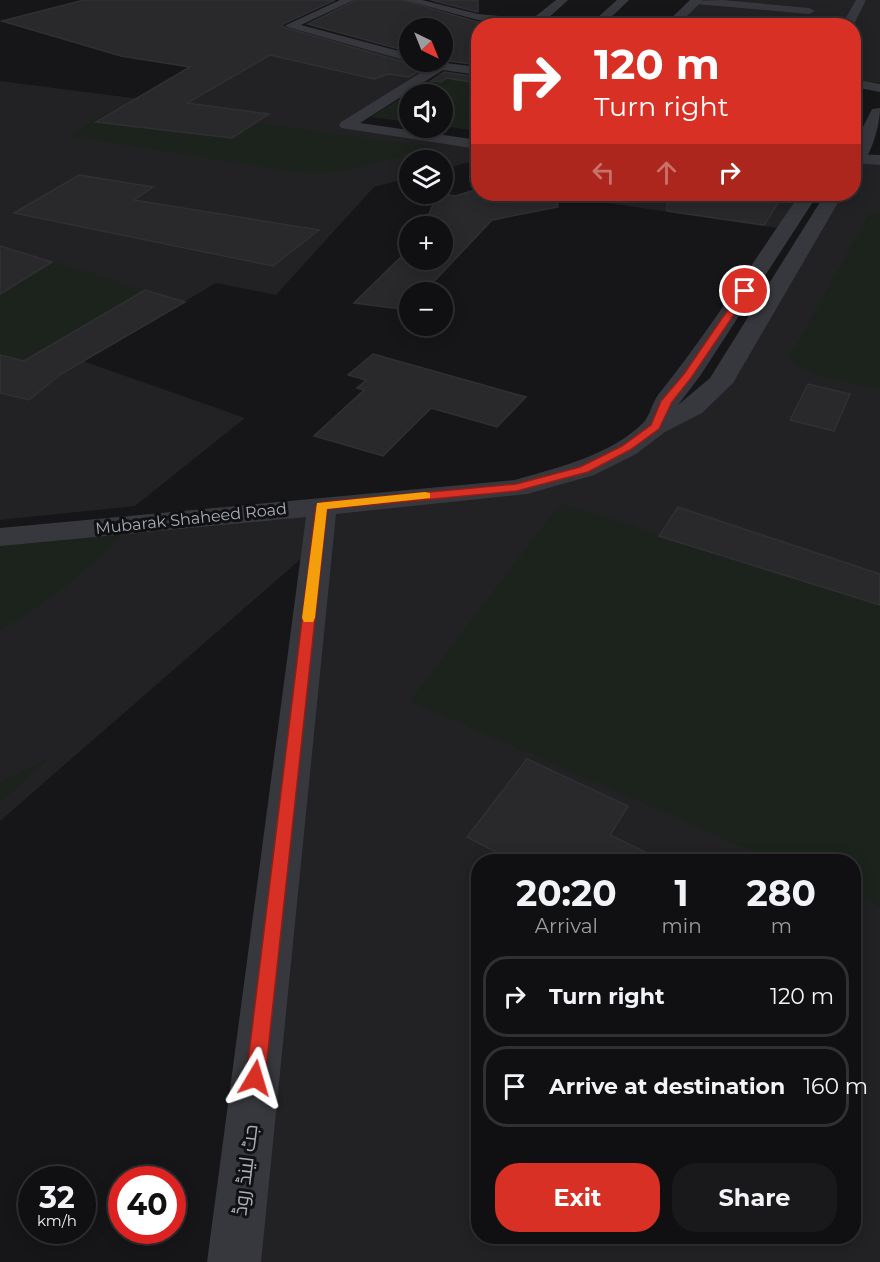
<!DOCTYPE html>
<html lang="en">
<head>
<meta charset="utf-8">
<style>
  :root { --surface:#101012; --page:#19191b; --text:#f1f3f6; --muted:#9c9d9f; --line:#303032; --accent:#d93025 }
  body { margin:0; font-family:Montserrat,Cairo,sans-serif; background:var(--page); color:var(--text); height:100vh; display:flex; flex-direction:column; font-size:22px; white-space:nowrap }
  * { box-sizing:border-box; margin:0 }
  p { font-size:20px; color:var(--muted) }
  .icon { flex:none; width:33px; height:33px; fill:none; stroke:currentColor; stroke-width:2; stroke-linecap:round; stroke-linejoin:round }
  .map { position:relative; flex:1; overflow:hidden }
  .details { position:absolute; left:471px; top:854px; width:390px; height:390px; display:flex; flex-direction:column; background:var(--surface); border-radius:24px; box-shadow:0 3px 15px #0003,0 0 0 2px var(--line) }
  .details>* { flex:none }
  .banner { position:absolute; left:471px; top:18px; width:390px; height:183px; border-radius:24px; box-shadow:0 3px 15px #0003,0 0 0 2px var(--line); background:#d93025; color:#fff; overflow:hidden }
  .needle { width:39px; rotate:137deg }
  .controls { position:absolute; left:399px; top:18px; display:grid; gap:12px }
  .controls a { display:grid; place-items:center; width:54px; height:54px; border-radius:50%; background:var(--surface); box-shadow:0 3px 15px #0003,0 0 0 2px var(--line); font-size:30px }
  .speed { position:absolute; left:18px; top:1166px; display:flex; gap:12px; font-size:30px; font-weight:700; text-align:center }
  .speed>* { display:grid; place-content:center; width:78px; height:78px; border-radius:50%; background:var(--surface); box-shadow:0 3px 15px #0003,0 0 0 2px var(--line); line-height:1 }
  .speed small { font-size:15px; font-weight:400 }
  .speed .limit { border:9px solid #d22; background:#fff; color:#111 }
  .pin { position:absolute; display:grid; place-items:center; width:51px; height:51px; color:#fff; margin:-26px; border:3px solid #fff; border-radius:50%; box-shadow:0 2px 6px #0007 }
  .me { position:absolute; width:66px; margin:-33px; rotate:7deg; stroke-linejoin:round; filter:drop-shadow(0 0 4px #0008) }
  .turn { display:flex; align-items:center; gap:21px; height:126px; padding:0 24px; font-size:27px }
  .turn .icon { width:78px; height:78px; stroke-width:2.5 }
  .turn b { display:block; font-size:42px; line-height:51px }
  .lanes { display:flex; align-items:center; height:57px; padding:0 24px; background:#0003; justify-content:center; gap:30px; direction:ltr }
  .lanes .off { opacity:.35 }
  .eta { display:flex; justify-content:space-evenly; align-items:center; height:102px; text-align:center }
  .eta b { font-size:36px; font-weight:700; line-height:42px }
  .button { display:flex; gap:12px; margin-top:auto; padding:12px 24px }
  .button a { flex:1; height:69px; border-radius:24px; background:var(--accent); color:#fff; font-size:24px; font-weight:700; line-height:69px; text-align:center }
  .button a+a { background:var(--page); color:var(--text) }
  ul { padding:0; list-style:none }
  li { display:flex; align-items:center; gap:18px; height:81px; margin:0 12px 9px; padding:0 12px; border:3px solid var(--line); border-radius:24px }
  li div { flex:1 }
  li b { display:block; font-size:22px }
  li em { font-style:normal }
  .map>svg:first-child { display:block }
  .built { fill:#222225; fill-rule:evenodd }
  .green { fill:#1c231d }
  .building { fill:#29292c; stroke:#303034; stroke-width:1.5 }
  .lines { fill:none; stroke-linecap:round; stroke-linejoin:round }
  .minor { fill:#37383d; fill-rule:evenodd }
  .tertiary { fill:#37383d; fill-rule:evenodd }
  .route { fill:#d93025; stroke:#8d1f18; stroke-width:1.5 }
  .slow { fill:#f59e0b }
  .labels { text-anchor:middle; stroke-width:6; stroke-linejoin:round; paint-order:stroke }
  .street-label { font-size:16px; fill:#a8adb8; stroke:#111113 }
  .near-street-label { font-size:20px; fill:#a8adb8; stroke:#111113 }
</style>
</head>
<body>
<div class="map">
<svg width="880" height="1262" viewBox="0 0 880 1262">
  <rect width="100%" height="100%" fill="#161618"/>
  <g class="built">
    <polygon points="697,0 880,0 880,83 854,80 854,26 669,26"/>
    <polygon points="290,26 410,62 441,66 345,127 478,145 478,160 443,169 442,160 410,160 409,178 374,187 276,295 216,283 83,361 245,418 135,506 0,520 0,81 140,99"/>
    <path d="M855 159 880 160V1262H234L317 545 0 821V537L517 488 584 469 720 383 834 194H854ZM478 861H854V1236H478Z"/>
    <polygon points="571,194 811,194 790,230 568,197"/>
  </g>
  <g class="green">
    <polygon points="447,78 478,83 478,131 443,126 442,94 410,94 409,122 371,117 429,80 441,82"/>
    <polygon points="121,105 430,146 423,151 341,172 308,174 68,136"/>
    <path d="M869 214 880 215V390C849 382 815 378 788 360Z"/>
    <polygon points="54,261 145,290 24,361 0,355 0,294"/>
    <polygon points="561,503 880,604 880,907 854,895 854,861 775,861 410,701"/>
    <path d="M123 533C86 572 46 604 0 630V545Z"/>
    <polygon points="51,757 0,803 0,783"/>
  </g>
  <g class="building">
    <polygon points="84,0 335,0 283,24 282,27 410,64 415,62 425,67 409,77 388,74 374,79 270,55 187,103 269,114 232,138 96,122 190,67 121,56 2,21"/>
    <polygon points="356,0 402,0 478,22 478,65 442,60 442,28 410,28 410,52 308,24"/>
    <polygon points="431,0 478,0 478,12"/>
    <polygon points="444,72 478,77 478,83 447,78 441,82 431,81"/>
    <polygon points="79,175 153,187 134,200 319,230 273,266 14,213"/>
    <polygon points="478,189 478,194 557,194 558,207 492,220 424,292 410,292 408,310 354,303 410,248 410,260 442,260 442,226 423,226 436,199 443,194 455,196"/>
    <polygon points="668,194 784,194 764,225 667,211"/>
    <polygon points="0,246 52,262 0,294"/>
    <polygon points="145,290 185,302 61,374 29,400 0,393 0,355 24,361"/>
    <polygon points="373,354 526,397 497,427 431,408 383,456 314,436 364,390 357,388 366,380 348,375"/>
    <polygon points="808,384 850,394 834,431 790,420"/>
    <polygon points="678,507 880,574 880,605 659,536"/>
    <polygon points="527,759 628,806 610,835 664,861 513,861 467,837"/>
  </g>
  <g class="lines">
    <g class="minor">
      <polygon points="340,0 354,0 301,25 410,54 411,62 284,26"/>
      <polygon points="404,0 422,0 478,14 532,19 556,0 568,0 545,21 568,26 525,26 478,20"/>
      <polygon points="617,0 629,0 602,26 588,26"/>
      <polygon points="722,0 809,8 815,11 809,14 696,4 690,1"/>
      <polygon points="856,0 866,0 853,26 841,26"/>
      <polygon points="676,16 737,22 743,26 702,26 672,21 672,17"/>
      <polygon points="417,62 438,62 478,67 478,75 443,70 360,123 478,140 478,149 341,128 339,125 341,122 430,67"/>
      <polygon points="854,79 880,84 880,92 854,87"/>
      <polygon points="854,154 880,155 880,165 854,163"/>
    </g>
    <g class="tertiary">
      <polygon points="690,0 703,0 677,26 663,26"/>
      <path d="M880 108C880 123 871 164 854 167V145L872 109Z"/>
      <path d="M800 194H818L700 376 678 405 710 378 825 194H843L733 383 702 413 665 432 636 454 594 475 527 494 336 514 261 1262H207L306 517 0 546V528L515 480C559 467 609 456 643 423 650 416 652 403 658 395 709 331 753 262 800 194Z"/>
    </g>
  </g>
  <polygon class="route" points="742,289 750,291 691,378 672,402 659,429 630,450 588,472 517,491 327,509 265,1078 262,1085 255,1087 249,1085 246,1078 316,506 322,502 516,484 580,467 622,446 651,425 661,401 684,374"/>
  <polygon class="slow" points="425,492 430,493 430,498 327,509 315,618 313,622 304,622 302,618 317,503"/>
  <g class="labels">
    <g class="street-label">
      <text transform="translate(191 518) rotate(-6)" y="6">Mubarak Shaheed Road</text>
    </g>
    <g class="near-street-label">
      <text transform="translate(245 1170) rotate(-83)" y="7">جٹ لینڈ روڈ</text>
    </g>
  </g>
</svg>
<div class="controls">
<a><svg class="needle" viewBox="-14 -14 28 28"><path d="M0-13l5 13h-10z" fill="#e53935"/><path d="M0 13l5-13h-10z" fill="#9c9d9f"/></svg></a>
<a><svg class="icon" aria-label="sound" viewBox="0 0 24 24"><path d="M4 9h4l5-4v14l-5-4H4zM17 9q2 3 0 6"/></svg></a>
<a><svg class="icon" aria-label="layers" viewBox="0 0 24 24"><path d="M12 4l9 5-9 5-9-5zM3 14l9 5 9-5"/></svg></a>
<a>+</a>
<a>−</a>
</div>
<div class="speed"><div>32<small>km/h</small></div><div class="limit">40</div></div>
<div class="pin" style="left:745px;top:291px;background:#d93025"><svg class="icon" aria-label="arrive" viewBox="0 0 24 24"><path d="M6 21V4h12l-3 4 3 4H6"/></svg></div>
<svg class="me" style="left:255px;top:1078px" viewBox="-20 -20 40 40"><path d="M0-17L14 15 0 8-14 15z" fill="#d93025" stroke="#fff" stroke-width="4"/></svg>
<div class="banner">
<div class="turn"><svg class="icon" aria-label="right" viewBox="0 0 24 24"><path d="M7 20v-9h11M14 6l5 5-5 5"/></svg><div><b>120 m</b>Turn right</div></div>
<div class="lanes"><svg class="icon off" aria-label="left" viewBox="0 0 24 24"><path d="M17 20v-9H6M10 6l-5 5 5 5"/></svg><svg class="icon off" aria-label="ahead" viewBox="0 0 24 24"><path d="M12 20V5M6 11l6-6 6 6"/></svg><svg class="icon" aria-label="right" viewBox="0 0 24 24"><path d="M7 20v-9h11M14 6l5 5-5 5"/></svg></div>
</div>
<section class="details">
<div class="eta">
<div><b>20:20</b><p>Arrival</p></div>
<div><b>1</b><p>min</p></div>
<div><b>280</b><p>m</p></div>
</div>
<ul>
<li><svg class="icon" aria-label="right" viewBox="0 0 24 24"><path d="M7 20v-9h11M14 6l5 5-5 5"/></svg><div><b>Turn right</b></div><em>120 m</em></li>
<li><svg class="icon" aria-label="arrive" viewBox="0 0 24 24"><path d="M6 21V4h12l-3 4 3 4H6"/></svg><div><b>Arrive at destination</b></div><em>160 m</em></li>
</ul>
<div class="button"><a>Exit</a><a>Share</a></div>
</section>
</div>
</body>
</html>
